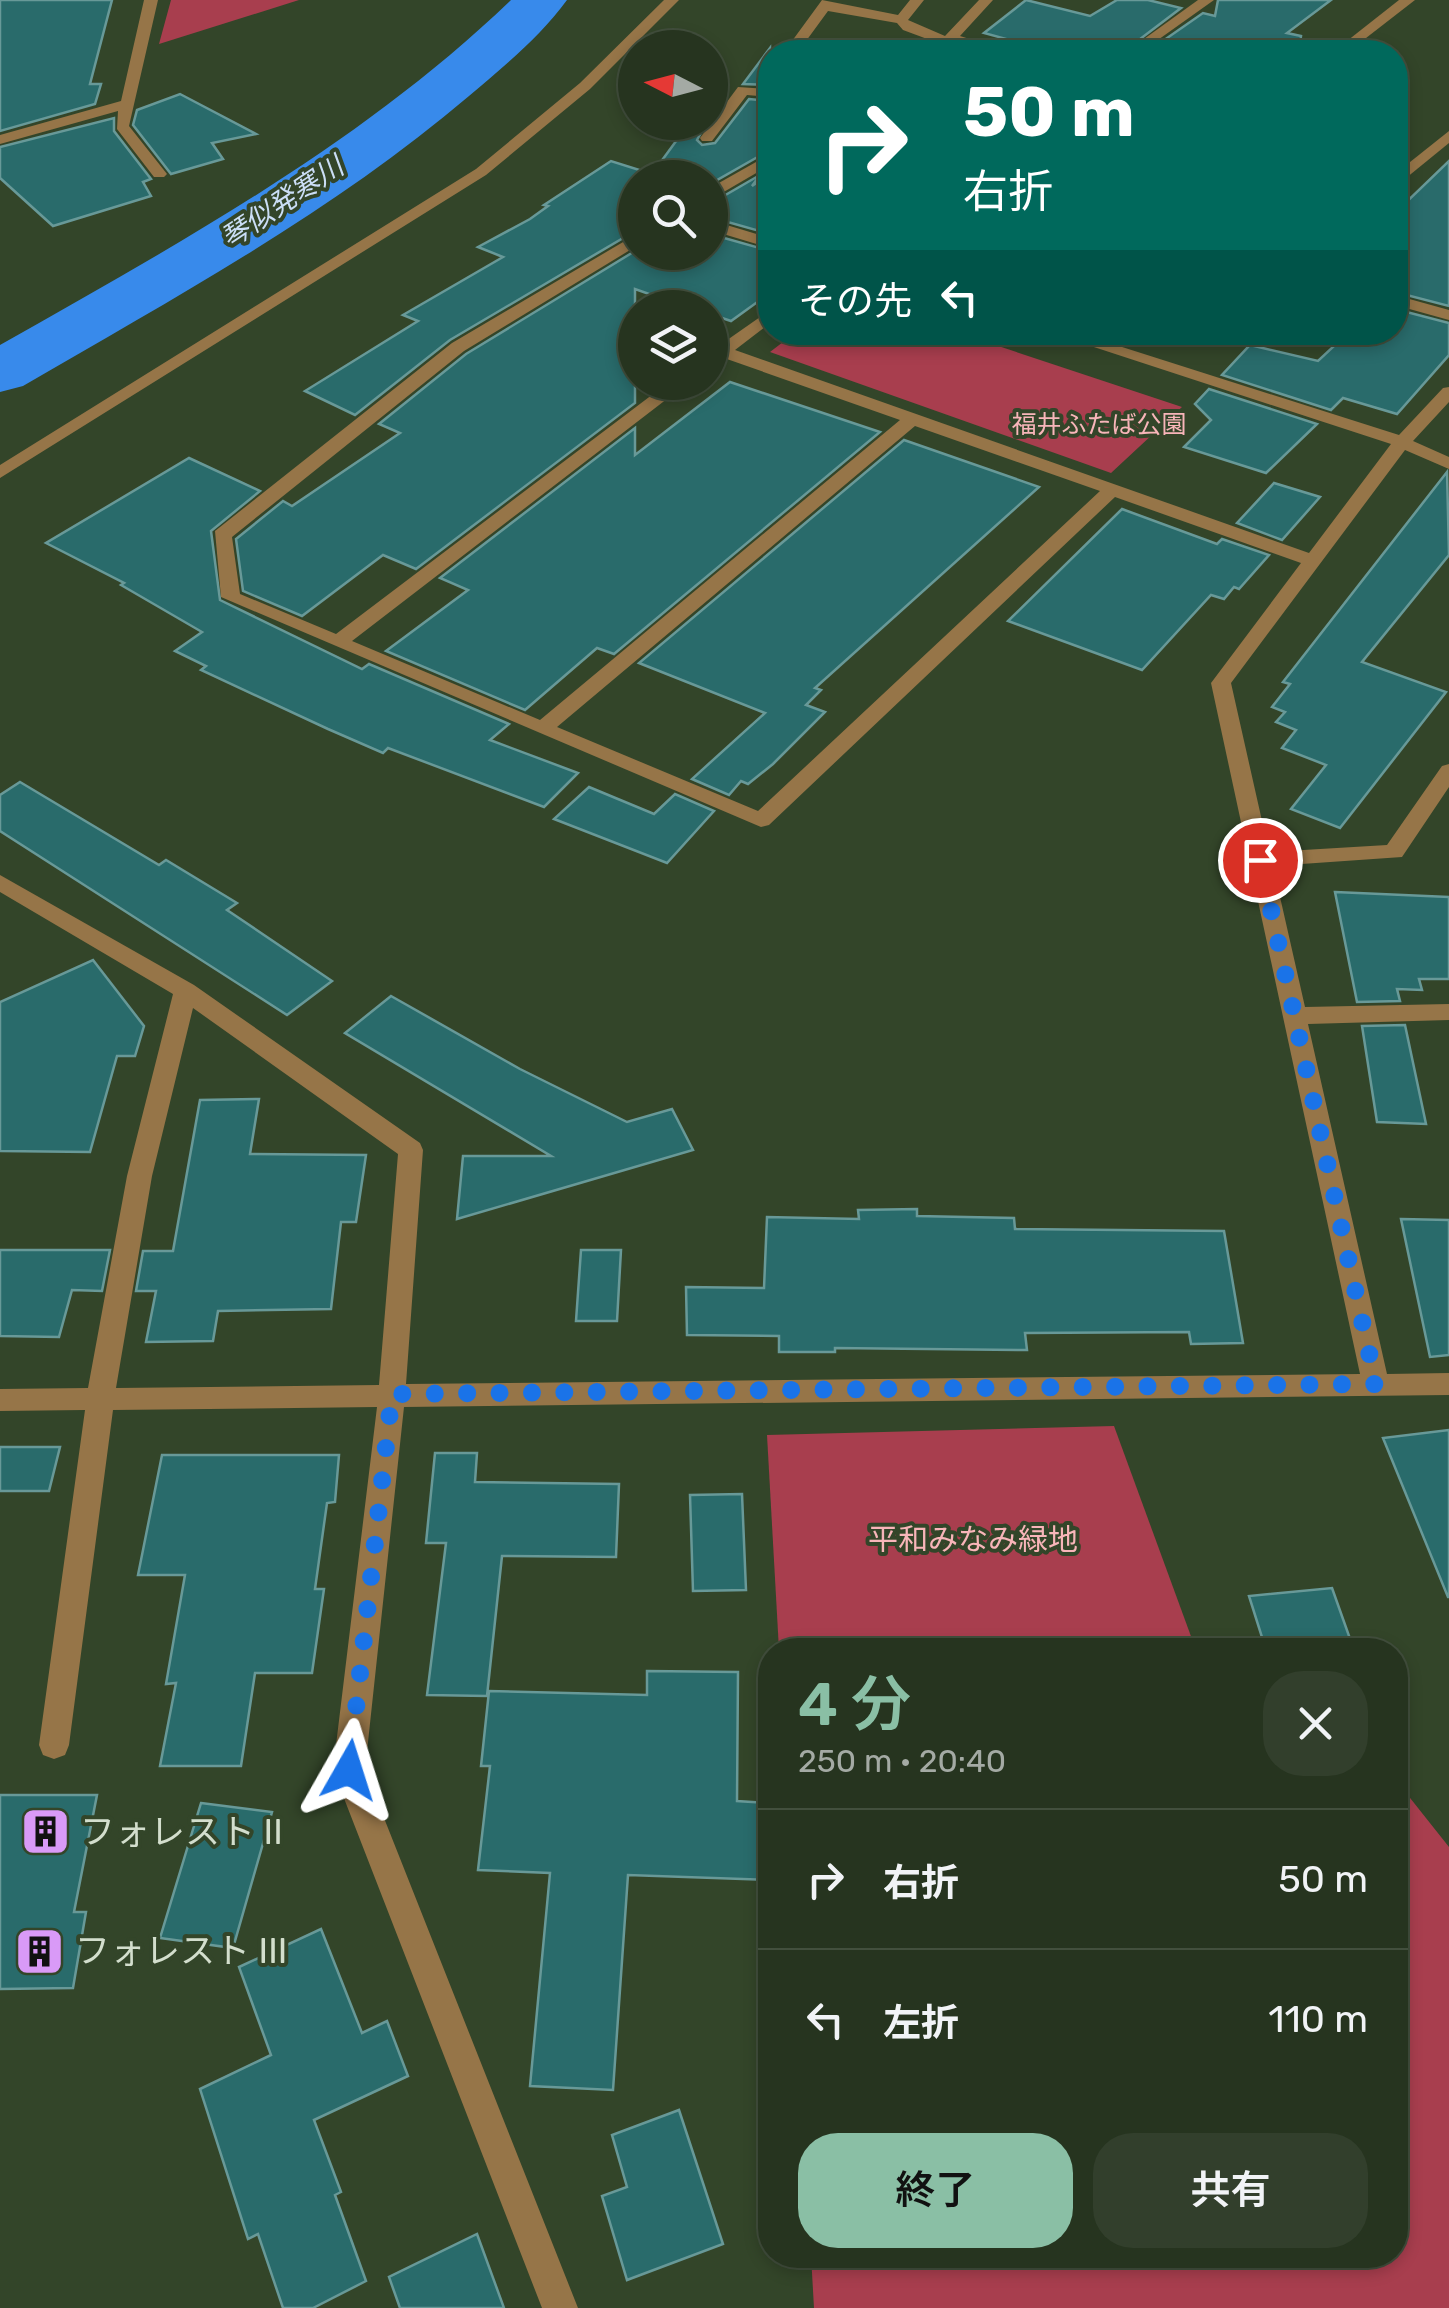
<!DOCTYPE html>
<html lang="ja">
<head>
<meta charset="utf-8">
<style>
  :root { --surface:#26341f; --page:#323f2c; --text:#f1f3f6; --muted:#a4aaa4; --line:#424f3d; --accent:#8abfa5 }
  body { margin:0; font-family:Rubik,"Noto Sans JP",sans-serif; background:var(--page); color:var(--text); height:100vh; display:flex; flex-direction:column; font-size:38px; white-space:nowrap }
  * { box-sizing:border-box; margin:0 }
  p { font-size:32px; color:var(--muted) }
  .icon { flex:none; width:55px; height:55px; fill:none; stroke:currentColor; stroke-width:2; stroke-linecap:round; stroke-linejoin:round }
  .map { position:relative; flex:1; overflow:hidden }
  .sheet { position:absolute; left:758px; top:1638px; width:650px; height:630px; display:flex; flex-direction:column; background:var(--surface); border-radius:40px; box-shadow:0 5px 15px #0003,0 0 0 2px var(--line) }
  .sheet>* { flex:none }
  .top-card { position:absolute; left:758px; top:40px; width:650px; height:305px; border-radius:40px; box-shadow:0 5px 15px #0003,0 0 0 2px var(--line); background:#00695c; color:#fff; overflow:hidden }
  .needle { width:65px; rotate:276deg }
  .tools { position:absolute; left:618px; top:30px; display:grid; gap:20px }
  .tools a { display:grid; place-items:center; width:110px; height:110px; border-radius:50%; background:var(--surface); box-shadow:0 5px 15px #0003,0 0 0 2px var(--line); font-size:50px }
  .pin { position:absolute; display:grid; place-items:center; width:85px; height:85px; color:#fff; margin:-42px; border:5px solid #fff; border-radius:50%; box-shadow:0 2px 10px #0007 }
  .me { position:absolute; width:110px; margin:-55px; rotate:6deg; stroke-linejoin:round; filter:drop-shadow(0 0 8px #0008) }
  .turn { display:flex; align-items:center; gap:35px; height:210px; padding:0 40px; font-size:45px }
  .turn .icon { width:130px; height:130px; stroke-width:2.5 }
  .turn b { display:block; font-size:70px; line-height:85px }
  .then { display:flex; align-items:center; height:95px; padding:0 40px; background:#0003; gap:20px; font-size:38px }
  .round { display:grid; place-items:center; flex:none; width:105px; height:105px; border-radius:40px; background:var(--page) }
  .head { display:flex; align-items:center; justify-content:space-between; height:170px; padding:0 40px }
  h1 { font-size:60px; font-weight:600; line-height:75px; color:var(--accent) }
  .button { display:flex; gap:20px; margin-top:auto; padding:20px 40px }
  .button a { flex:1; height:115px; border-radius:40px; background:var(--accent); color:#111; font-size:40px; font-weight:600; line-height:115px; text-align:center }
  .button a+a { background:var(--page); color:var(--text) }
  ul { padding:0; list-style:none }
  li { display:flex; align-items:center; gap:30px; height:140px; padding:0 40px; border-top:2px solid var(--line) }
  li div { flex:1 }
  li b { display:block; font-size:38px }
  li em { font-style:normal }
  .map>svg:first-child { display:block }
  .green { fill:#a83e4e }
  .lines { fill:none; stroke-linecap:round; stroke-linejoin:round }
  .river { fill:#388aeb; fill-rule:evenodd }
  .building { fill:#296b6b; stroke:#689998; stroke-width:2.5 }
  .minor { fill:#967548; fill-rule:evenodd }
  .route { stroke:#1a73e8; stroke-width:18; stroke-dasharray:0 32.4 }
  .labels { text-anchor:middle; stroke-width:8; stroke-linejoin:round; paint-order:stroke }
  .far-park-label { font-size:25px; fill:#f8b5b9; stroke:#334529 }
  .far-water-label { font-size:28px; font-style:italic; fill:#cbdef6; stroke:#334529 }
  .park-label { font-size:30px; fill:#f8b5b9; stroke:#334529 }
  .near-poi-label { font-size:35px; fill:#d3decd; stroke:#334529; text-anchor:start }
</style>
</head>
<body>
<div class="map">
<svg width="1449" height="2308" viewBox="0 0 1449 2308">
  <rect width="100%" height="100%" fill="#334529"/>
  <g class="green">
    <polygon points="171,0 299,0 159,44"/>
    <polygon points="822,332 959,333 1182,407 1111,473 770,352 783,342 796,345"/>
    <polygon points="1114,1426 1196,1650 779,1650 767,1435"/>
    <polygon points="1395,1779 1449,1847 1449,2308 814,2308 811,2255 1395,2255"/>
  </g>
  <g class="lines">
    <path class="river" d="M511 0H567C541 36 503 67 469 96 334 211 176 297 23 386L0 392V345C180 243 361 144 511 0Z"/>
  </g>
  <g class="building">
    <polygon points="0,0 112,0 90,84 101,84 95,104 0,131"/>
    <polygon points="1026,0 1090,16 1117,0 1148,0 1181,8 1123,52 1038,52 1043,49 984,33"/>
    <polygon points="1218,0 1331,0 1287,33 1301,36 1299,52 1147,52 1203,13 1215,16"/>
    <polygon points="770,48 770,85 743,84"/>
    <polygon points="180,94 256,134 212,143 223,159 171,174 133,125 137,110"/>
    <polygon points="749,99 770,101 770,150 710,184 710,178 635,178 635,231 450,340 355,415 305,391 418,321 403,315 503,257 478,247 530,219 548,206 544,205 611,161 652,174 690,122 707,122 697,140 702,145 715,143"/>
    <polygon points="114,118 114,131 151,179 143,182 151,196 53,226 0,178 0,147"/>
    <polygon points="1449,161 1449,306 1395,292 1395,213"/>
    <polygon points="770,174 770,234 710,217 710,204 760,175 752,186"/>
    <polygon points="710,234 770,251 770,293 731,321 710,314 710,308 689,308 635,289 635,403 416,569 383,555 302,616 243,591 236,539 283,501 292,506 400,433 379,424 466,354 635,251 710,252"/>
    <polygon points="1395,309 1449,323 1449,355 1397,414 1343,398 1331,410 1222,375 1250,345 1318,361 1349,332 1395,332"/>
    <polygon points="730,382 880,432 614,654 597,648 525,710 386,651 468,590 440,578 635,428 635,455"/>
    <polygon points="1209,389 1317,424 1266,473 1184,447 1211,420 1195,404"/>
    <polygon points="904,440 1039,487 815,688 821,690 806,705 825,712 773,764 748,784 741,781 729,795 692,779 765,713 639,663"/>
    <polygon points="189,458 260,491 211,531 220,600 362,669 369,664 509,724 490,740 578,773 544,807 388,748 383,753 328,729 201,670 206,666 175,651 202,632 121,585 124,583 46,543"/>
    <polygon points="1447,472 1449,555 1362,662 1446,692 1340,828 1291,809 1326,765 1282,748 1296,730 1276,722 1285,712 1272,707 1290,684 1283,682"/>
    <polygon points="1274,483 1320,497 1282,540 1237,523"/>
    <polygon points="1122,509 1217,544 1222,539 1269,555 1239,589 1234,587 1224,599 1211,595 1142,670 1008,621"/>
    <polygon points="20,782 159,865 166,860 237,903 227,910 332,981 287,1015 0,831 0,795"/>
    <polygon points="589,787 654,814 675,794 714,811 667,863 554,819"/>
    <polygon points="1335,892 1449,897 1449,979 1419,979 1422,990 1397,989 1400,1001 1357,1002"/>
    <polygon points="93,960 144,1026 135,1056 117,1056 90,1152 0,1151 0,1002"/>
    <polygon points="391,996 520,1069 627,1122 672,1109 693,1150 457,1219 463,1156 551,1156 345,1033"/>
    <polygon points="1405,1025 1426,1124 1377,1122 1362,1026"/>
    <polygon points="259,1099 250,1154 366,1155 356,1222 341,1222 331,1309 218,1311 213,1341 146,1342 156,1291 136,1291 143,1251 173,1251 200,1100"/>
    <polygon points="917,1209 917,1216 1014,1218 1015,1229 1224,1231 1243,1343 1191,1344 1189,1332 1025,1333 1027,1350 835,1348 835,1352 779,1352 779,1336 687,1335 686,1287 764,1288 767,1217 859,1219 858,1210"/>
    <polygon points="1401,1219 1449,1220 1449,1355 1430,1357"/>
    <polygon points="0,1250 110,1250 102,1291 72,1290 59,1337 0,1336"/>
    <polygon points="581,1250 621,1250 617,1321 576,1321"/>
    <polygon points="1449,1430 1449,1597 1448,1597 1383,1438"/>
    <polygon points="0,1447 60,1447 49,1491 0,1491"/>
    <polygon points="435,1453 477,1453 475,1482 619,1484 616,1557 502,1556 487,1696 427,1695 446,1543 426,1543"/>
    <polygon points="162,1455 339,1455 335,1502 327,1503 315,1589 324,1589 312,1673 255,1673 241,1766 160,1766 176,1683 166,1684 185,1575 138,1575"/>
    <polygon points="742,1494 746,1590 693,1591 690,1495"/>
    <polygon points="1332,1588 1354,1650 1266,1650 1249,1596"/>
    <polygon points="647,1671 738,1672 737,1801 770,1803 770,1880 628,1875 613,2090 530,2086 550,1873 478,1870 490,1766 481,1766 489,1691 647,1695"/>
    <polygon points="0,1795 97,1795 74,1912 86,1912 73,1988 0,1989"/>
    <polygon points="201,1803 272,1812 233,1948 160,1938"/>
    <polygon points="321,1929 362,2033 387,2021 408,2076 314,2120 341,2192 335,2195 366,2281 313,2308 283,2308 258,2234 248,2239 200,2089 271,2055 239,1967"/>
    <polygon points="679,2110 723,2244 627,2280 602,2196 627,2187 612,2135"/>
    <polygon points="477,2234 504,2308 400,2308 389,2277"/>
  </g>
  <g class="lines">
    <g class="minor">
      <polygon points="144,0 158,0 129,126 167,174 164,177 154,177 117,129 118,111 0,144 0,135 121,101"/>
      <polygon points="664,0 679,0 590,89 486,175 0,478 0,465 476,169 580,83"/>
      <polygon points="822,0 898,15 910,0 924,0 908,20 945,36 979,0 993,0 960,36 1011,52 990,52 953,43 944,52 932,52 938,43 903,30 897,23 828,11 798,52 784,52"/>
      <polygon points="1198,0 1214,0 1141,52 1126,52"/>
      <polygon points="1399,0 1415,0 1348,52 1333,52"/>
      <polygon points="738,87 770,89 770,97 747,95 712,141 702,141 700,138"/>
      <polygon points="1449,131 1449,143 1395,187 1395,174"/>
      <polygon points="770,154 770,165 710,200 710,188"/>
      <polygon points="710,220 770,238 770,248 710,230"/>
      <path d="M635 235V247L464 351 232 537 240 594 336 634 669 382H689L352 641 540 720 900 420 724 358 710 361V352L770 310V323L735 350 1309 553 1391 444 1048 332H1075L1399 435 1443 388 1449 387V402L1413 441 1449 457V469L1405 450 1231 683 1269 852 1387 845 1442 766 1449 764V787L1402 857 1273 866 1305 1007 1449 1004V1020L1308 1024 1387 1374 1449 1373V1395L404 1407 365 1770 578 2308H542L333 1770 377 1407 113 1410 69 1745 65 1755 54 1759 43 1755 39 1745 85 1410 0 1411V1389L88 1388 127 1176 173 994 0 892V875L194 985 420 1143 423 1150 406 1384 1360 1374 1211 683 1301 563 1115 497 769 825 761 827 221 597 215 531 452 343ZM915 426 1100 491 758 811 557 727ZM193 1008 398 1154 379 1385 116 1388 152 1176Z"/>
      <polygon points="1395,295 1449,310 1449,320 1395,305"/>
    </g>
  </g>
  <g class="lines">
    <polyline class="route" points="349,1770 392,1394 1376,1384 1260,860"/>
  </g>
  <defs>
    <symbol id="building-square" viewBox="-11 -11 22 22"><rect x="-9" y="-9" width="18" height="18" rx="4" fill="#d99af7" stroke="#334529"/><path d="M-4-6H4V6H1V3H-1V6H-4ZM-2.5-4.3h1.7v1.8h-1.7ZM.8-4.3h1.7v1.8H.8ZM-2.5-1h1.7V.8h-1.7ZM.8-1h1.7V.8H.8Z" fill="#111"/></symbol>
  </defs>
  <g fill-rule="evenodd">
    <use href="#building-square" x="18" y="1804" width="55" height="55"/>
    <use href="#building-square" x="12" y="1924" width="55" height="55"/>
  </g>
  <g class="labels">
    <g class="far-park-label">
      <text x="1099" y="433">福井ふたば公園</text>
    </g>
    <g class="far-water-label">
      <text transform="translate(282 202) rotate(-34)" y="10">琴似発寒川</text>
    </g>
    <g class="park-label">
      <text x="973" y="1550">平和みなみ緑地</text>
    </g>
    <g class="near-poi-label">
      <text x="80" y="1844">フォレスト II</text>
      <text x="75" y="1963">フォレスト III</text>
    </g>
  </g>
</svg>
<div class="tools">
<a><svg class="needle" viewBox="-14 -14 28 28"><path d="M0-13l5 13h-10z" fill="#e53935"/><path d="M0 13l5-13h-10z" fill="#a4aaa4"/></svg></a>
<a><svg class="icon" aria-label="search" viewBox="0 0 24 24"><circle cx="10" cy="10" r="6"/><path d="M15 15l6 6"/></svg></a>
<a><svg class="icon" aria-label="layers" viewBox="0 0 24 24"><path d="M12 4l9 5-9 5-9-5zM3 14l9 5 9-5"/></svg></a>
</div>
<div class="pin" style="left:1260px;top:860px;background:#d93025"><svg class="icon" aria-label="arrive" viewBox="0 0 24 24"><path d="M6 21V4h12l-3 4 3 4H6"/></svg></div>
<svg class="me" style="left:349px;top:1770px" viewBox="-20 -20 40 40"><path d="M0-17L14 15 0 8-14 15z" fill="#1a73e8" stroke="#fff" stroke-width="4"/></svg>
<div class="top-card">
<div class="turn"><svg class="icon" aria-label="right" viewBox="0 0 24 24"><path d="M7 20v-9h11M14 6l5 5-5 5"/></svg><div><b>50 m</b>右折</div></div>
<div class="then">その先<svg class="icon" aria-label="left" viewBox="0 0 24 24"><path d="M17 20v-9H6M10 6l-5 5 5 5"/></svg></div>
</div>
<section class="sheet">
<div class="head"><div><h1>4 分</h1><p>250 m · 20:40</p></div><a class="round"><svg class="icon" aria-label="close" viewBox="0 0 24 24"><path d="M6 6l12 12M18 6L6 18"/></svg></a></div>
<ul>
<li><svg class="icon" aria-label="right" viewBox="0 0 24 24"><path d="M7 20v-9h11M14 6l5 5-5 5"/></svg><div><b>右折</b></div><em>50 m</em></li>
<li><svg class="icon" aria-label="left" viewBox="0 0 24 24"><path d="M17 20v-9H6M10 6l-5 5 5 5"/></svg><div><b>左折</b></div><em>110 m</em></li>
</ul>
<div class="button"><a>終了</a><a>共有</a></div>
</section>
</div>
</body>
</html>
